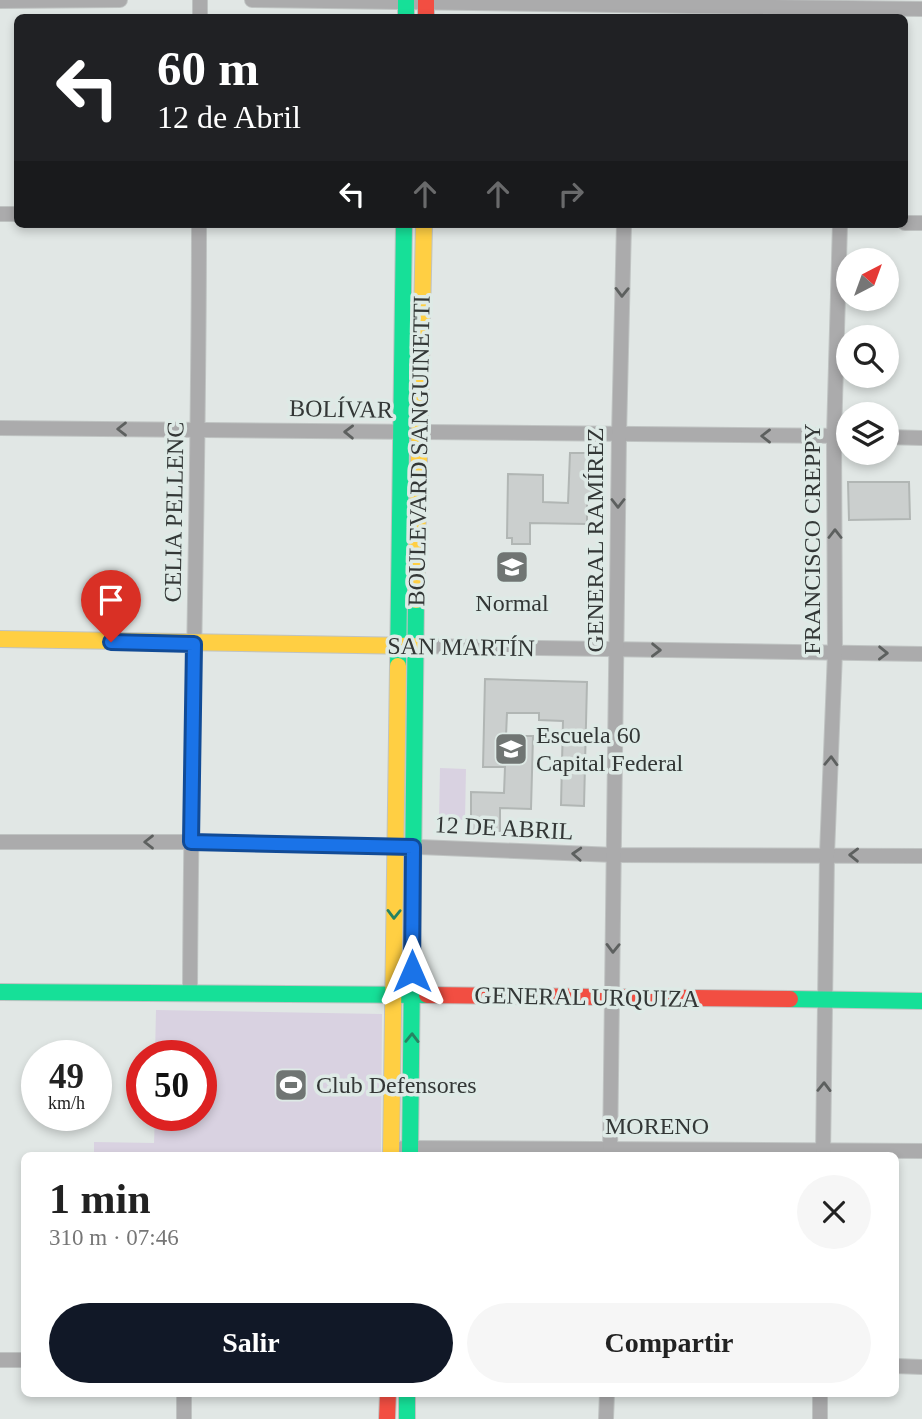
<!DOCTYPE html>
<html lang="es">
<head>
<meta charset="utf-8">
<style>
  :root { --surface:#fff; --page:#f6f6f6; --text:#222; --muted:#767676; --accent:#111827 }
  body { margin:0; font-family:"Times New Roman",serif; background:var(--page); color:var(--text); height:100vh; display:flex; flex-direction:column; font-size:26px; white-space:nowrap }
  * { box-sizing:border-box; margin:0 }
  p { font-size:23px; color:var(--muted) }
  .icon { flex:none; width:38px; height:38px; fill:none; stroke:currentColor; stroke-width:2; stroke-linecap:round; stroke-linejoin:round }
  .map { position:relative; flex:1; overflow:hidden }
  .drawer { position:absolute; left:21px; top:1152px; width:878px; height:245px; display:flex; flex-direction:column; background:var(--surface); border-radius:10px; box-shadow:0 4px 10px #0003 }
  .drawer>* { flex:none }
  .guide { position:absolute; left:14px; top:14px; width:894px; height:214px; border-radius:10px; box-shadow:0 4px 10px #0003; background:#202124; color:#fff; overflow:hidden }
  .needle { width:46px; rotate:41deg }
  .buttons { position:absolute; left:836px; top:248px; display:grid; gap:14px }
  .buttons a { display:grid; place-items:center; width:63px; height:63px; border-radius:50%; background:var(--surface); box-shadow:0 4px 10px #0003; font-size:35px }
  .speed { position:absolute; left:21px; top:1040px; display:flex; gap:14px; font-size:35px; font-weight:700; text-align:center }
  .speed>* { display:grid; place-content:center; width:91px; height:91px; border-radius:50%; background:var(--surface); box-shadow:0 4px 10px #0003; line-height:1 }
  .speed small { font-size:18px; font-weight:400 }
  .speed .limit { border:10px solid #d22; background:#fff; color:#111 }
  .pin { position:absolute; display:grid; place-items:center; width:60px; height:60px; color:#fff; margin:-72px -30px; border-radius:50% 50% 50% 0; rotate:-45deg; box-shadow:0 0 7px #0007 }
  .pin .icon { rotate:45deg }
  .me { position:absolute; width:77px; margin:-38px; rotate:0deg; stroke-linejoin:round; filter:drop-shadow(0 0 5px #0008) }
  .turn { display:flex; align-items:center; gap:24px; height:147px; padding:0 28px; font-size:32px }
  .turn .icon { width:91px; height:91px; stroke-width:2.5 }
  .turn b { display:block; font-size:49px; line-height:60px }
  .lanes { display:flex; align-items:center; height:66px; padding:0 28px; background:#0003; justify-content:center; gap:35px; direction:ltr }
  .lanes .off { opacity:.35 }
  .round { display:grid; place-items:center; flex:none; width:74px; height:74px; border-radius:37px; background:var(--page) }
  .overview { display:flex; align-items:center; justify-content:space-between; height:119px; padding:0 28px }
  h1 { font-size:42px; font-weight:700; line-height:52px }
  .primary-button { display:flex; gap:14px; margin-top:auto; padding:14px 28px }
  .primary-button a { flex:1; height:80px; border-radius:42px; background:var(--accent); color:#fff; font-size:28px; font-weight:700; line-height:80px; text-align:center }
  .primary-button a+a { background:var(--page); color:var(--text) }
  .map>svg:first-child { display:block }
  .green { fill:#d9d2e1 }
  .building { fill:#cbcfce; stroke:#b1b6b4; stroke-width:2 }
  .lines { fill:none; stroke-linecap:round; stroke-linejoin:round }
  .street-casing { stroke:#bfc3c2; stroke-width:16 }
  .fast-casing { stroke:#bfc3c2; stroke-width:18 }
  .slow-casing { stroke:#bfc3c2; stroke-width:18 }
  .jam-casing { stroke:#bfc3c2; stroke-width:18 }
  .street { stroke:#ababac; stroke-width:14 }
  .fast { stroke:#16e098; stroke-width:16 }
  .slow { stroke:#ffcf43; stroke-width:16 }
  .jam { stroke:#f24e42; stroke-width:16 }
  .oneway { stroke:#5d605f }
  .oneway2 { stroke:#268362 }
  .route-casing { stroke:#114b97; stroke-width:18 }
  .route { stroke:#1a73e8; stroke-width:12 }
  .labels { text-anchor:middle; stroke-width:7; stroke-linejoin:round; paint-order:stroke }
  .street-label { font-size:24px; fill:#333736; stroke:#deeae6 }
  .poi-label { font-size:24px; fill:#333736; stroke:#deeae6; text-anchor:start }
</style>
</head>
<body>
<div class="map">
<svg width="922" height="1419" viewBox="0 0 922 1419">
  <rect width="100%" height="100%" fill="#e1e7e5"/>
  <g class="green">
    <polygon points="440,768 466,769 465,820 439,819"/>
    <polygon points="156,1010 382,1014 381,1155 94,1155 94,1142 154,1143 155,1115 201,1115 201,1055 155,1055"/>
  </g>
  <g class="building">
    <polygon points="570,453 595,453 594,496 587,496 587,524 530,523 530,544 512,544 512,538 507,538 508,474 543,475 543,502 568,503"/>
    <polygon points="848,482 909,482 910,519 849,520"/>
    <polygon points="485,679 587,682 584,806 561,805 563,721 539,720 539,713 507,713 506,736 533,736 531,809 500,808 500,831 471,831 471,792 504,793 505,767 483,767"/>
  </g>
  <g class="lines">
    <defs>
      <g id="street">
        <polyline points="252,0 922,9"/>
        <polyline points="0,1 120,0"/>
        <polyline points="200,18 200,0"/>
        <polyline points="0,214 18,214"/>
        <polyline points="905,223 922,223"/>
        <polyline points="0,428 849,436"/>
        <polyline points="887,437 922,438"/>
        <polyline points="416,646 922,654"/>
        <polyline points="0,842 191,842 395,846 615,855 922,856"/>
        <path d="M190 992C191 736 199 480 199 224"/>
        <polyline points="403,1148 922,1151"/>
        <polyline points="610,1155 619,435 624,224"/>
        <polyline points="823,1155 827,854 835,652 834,436 840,224"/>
        <polyline points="0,1360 24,1360"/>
        <polyline points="896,1366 922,1367"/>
        <polyline points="184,1419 184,1393"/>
        <polyline points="606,1419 607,1393"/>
        <polyline points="820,1419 820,1393"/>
      </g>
      <g id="fast">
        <polyline points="406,0 406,18"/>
        <polyline points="398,666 404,224"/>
        <polyline points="0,992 427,995"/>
        <polyline points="790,999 922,1001"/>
        <polyline points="410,1155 416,600"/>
        <polyline points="407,1393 407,1419"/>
      </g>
      <g id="slow">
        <polyline points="416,600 424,224"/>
        <polyline points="0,639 414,646"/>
        <polyline points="391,1155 398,666"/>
      </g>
      <g id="jam">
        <polyline points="426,0 426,18"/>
        <polyline points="427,995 790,999"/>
        <polyline points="387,1419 388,1393"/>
      </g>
    </defs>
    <use href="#street" class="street-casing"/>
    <use href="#fast" class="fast-casing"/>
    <use href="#slow" class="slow-casing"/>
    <use href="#jam" class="jam-casing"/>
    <use href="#street" class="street"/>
    <use href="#fast" class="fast"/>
    <use href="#slow" class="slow"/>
    <use href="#jam" class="jam"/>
  </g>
  <defs><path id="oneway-chevron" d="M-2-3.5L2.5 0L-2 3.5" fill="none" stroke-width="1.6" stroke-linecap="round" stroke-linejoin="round" transform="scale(1.75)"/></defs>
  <g class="oneway">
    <use href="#oneway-chevron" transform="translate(622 292) rotate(91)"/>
    <use href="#oneway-chevron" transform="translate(122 429) rotate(-180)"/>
    <use href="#oneway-chevron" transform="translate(349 432) rotate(-179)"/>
    <use href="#oneway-chevron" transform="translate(766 436) rotate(-180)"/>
    <use href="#oneway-chevron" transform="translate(618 503) rotate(90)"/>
    <use href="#oneway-chevron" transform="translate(835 534) rotate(-90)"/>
    <use href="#oneway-chevron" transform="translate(656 650) rotate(1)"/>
    <use href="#oneway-chevron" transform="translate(883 653) rotate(1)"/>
    <use href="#oneway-chevron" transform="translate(831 761) rotate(-88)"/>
    <use href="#oneway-chevron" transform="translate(149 842) rotate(-180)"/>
    <use href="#oneway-chevron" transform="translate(577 854) rotate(-177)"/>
    <use href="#oneway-chevron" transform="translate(854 855) rotate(-179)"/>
    <use href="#oneway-chevron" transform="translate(613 948) rotate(91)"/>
    <use href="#oneway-chevron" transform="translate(824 1087) rotate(-89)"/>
  </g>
  <g class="oneway2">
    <use href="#oneway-chevron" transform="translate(394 914) rotate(91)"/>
    <use href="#oneway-chevron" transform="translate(412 1038) rotate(-89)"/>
  </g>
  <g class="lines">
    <defs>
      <polyline id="route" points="111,642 194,644 191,842 413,847 412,971"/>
    </defs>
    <use href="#route" class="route-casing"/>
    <use href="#route" class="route"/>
  </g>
  <defs>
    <symbol id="school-square" viewBox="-11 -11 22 22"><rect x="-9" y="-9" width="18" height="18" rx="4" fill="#707573" stroke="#deeae6"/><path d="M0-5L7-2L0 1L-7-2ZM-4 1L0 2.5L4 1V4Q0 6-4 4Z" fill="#fff"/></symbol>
    <symbol id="stadium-square" viewBox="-11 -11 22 22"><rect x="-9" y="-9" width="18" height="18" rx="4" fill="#707573" stroke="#deeae6"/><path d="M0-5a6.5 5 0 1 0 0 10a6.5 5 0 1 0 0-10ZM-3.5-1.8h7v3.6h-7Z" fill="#fff"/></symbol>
  </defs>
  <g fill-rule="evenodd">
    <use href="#school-square" x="493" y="548" width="38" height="38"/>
    <use href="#school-square" x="492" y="730" width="38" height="38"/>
    <use href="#stadium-square" x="272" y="1066" width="38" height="38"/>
  </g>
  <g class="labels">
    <g class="street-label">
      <text transform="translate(341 409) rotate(1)" y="8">BOLÍVAR</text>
      <text transform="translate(419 451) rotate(-89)" y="8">BOULEVARD SANGUINETTI</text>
      <text transform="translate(174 512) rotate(-89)" y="8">CELIA PELLENC</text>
      <text transform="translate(812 539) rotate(-90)" y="8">FRANCISCO CREPPY</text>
      <text transform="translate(595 540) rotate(-90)" y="8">GENERAL RAMÍREZ</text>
      <text transform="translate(461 647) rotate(1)" y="8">SAN MARTÍN</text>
      <text transform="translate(504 828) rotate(3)" y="8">12 DE ABRIL</text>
      <text transform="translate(587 997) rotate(1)" y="8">GENERAL URQUIZA</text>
      <text x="657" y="1134">MORENO</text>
    </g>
    <g class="poi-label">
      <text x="512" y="611" text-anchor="middle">Normal</text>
      <text x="536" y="743">Escuela 60<tspan x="536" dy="28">Capital Federal</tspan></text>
      <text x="316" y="1093">Club Defensores</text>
    </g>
  </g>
</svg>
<div class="buttons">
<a><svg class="needle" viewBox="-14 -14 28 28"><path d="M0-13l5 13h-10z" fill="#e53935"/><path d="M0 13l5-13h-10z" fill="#767676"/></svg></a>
<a><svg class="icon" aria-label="search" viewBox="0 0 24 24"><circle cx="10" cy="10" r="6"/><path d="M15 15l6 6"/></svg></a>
<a><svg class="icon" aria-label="layers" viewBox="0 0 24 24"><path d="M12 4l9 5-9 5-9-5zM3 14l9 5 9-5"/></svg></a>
</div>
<div class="speed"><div>49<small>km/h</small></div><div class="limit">50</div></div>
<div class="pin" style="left:111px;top:642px;background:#d93025"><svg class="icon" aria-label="arrive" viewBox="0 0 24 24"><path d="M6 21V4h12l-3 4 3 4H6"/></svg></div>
<svg class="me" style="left:412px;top:971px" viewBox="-20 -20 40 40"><path d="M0-17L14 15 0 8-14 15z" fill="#1a73e8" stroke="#fff" stroke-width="4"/></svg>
<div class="guide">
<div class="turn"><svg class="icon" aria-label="left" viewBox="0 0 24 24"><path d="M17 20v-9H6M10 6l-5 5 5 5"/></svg><div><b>60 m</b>12 de Abril</div></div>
<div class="lanes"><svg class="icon" aria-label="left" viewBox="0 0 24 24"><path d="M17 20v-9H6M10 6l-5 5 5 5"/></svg><svg class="icon off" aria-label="ahead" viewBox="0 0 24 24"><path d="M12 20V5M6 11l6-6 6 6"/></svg><svg class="icon off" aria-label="ahead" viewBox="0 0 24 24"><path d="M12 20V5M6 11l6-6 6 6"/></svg><svg class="icon off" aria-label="right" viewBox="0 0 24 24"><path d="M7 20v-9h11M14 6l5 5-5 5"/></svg></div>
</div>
<section class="drawer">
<div class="overview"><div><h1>1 min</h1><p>310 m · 07:46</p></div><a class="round"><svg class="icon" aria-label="close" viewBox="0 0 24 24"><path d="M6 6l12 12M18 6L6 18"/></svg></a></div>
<div class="primary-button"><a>Salir</a><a>Compartir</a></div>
</section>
</div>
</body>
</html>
